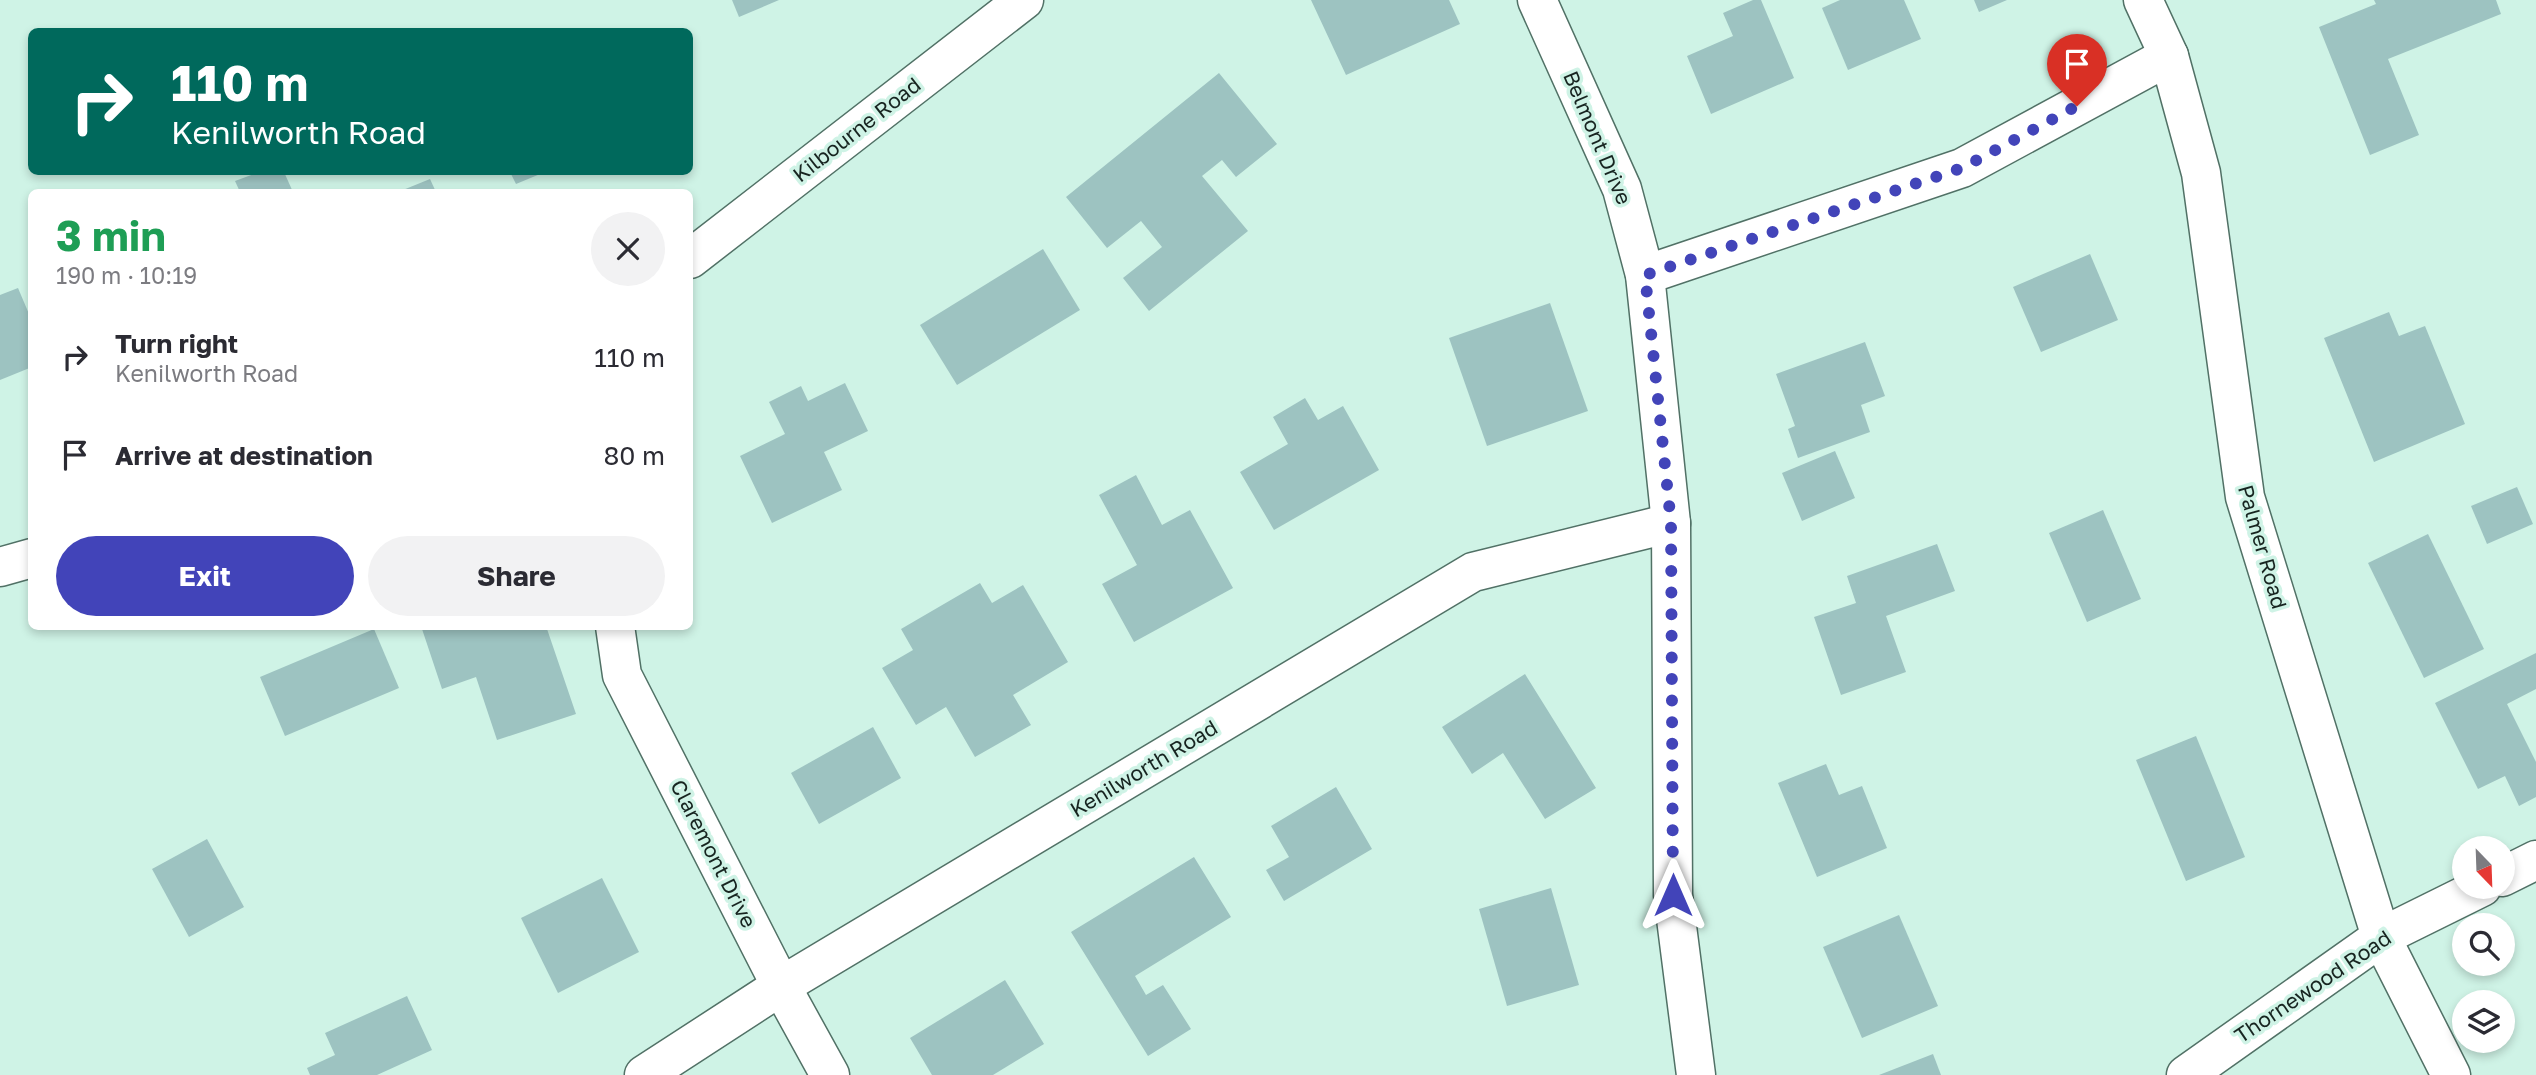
<!DOCTYPE html>
<html lang="en">
<head>
<meta charset="utf-8">
<style>
  :root { --surface:#fff; --page:#f2f2f3; --text:#2b2b33; --muted:#7c7c81; --accent:#4244b9 }
  body { margin:0; font-family:"Golos Text",sans-serif; background:var(--page); color:var(--text); height:100vh; display:flex; flex-direction:column; font-size:26px; white-space:nowrap }
  * { box-sizing:border-box; margin:0 }
  p { font-size:23px; color:var(--muted) }
  .icon { flex:none; width:38px; height:38px; fill:none; stroke:currentColor; stroke-width:2; stroke-linecap:round; stroke-linejoin:round }
  .map { position:relative; flex:1; overflow:hidden }
  .drawer { position:absolute; left:28px; top:189px; width:665px; height:441px; display:flex; flex-direction:column; background:var(--surface); border-radius:10px; box-shadow:0 4px 10px #0003 }
  .drawer>* { flex:none }
  .top-card { position:absolute; left:28px; top:28px; width:665px; height:147px; border-radius:10px; box-shadow:0 4px 10px #0003; background:#00695c; color:#fff; overflow:hidden }
  .needle { width:46px; rotate:157deg }
  .controls { position:absolute; left:2452px; top:836px; display:grid; gap:14px }
  .controls a { display:grid; place-items:center; width:63px; height:63px; border-radius:50%; background:var(--surface); box-shadow:0 4px 10px #0003; font-size:35px }
  .pin { position:absolute; display:grid; place-items:center; width:60px; height:60px; color:#fff; margin:-72px -30px; border-radius:50% 50% 50% 0; rotate:-45deg; box-shadow:0 0 7px #0007 }
  .pin .icon { rotate:45deg }
  .me { position:absolute; width:77px; margin:-38px; rotate:0deg; stroke-linejoin:round; filter:drop-shadow(0 0 5px #0008) }
  .turn { display:flex; align-items:center; gap:24px; height:147px; padding:0 28px; font-size:32px }
  .turn .icon { width:91px; height:91px; stroke-width:2.5 }
  .turn b { display:block; font-size:49px; line-height:60px }
  .round { display:grid; place-items:center; flex:none; width:74px; height:74px; border-radius:37px; background:var(--page) }
  .overview { display:flex; align-items:center; justify-content:space-between; height:119px; padding:0 28px }
  h1 { font-size:42px; font-weight:700; line-height:52px; color:#1e9e55 }
  .cta { display:flex; gap:14px; margin-top:auto; padding:14px 28px }
  .cta a { flex:1; height:80px; border-radius:42px; background:var(--accent); color:#fff; font-size:28px; font-weight:700; line-height:80px; text-align:center }
  .cta a+a { background:var(--page); color:var(--text) }
  ul { padding:0; list-style:none }
  li { display:flex; align-items:center; gap:21px; height:98px; padding:0 28px }
  li div { flex:1 }
  li b { display:block; font-size:26px }
  li em { font-style:normal }
  .map>svg:first-child { display:block }
  .building { fill:#9dc3c1 }
  .lines { fill:none; stroke-linecap:round; stroke-linejoin:round }
  .minor-casing { stroke:#517166; stroke-width:41 }
  .minor { stroke:#fff; stroke-width:38 }
  .route { stroke:#4244b9; stroke-width:12; stroke-dasharray:0 21.6 }
  .labels { text-anchor:middle; stroke-width:7; stroke-linejoin:round; paint-order:stroke }
  .street-label { font-size:21px; fill:#172420; stroke:#cff3e6 }
</style>
</head>
<body>
<div class="map">
<svg width="2536" height="1075" viewBox="0 0 2536 1075">
  <rect width="100%" height="100%" fill="#cff3e6"/>
  <g class="building">
    <polygon points="732,0 779,0 739,17"/>
    <polygon points="1311,0 1449,0 1460,24 1346,75"/>
    <polygon points="1753,0 1761,0 1794,78 1711,114 1687,56 1733,36 1723,13"/>
    <polygon points="1840,0 1904,0 1921,39 1848,70 1822,8"/>
    <polygon points="1974,0 2007,0 1979,12"/>
    <polygon points="2374,0 2496,0 2501,14 2388,59 2419,135 2370,155 2319,27 2376,4"/>
    <polygon points="1219,73 1277,144 1236,177 1222,160 1202,176 1248,231 1149,311 1123,278 1162,247 1141,221 1107,248 1066,197"/>
    <polygon points="259,172 284,172 293,192 240,192 235,181"/>
    <polygon points="510,172 545,172 516,184"/>
    <polygon points="430,179 436,192 398,192"/>
    <polygon points="1043,249 1080,310 957,385 920,325"/>
    <polygon points="2090,254 2118,320 2041,352 2013,287"/>
    <polygon points="18,288 32,321 32,367 0,380 0,295"/>
    <polygon points="1550,303 1588,411 1487,446 1449,338"/>
    <polygon points="2389,312 2399,336 2425,326 2465,424 2374,462 2324,338"/>
    <polygon points="1865,342 1885,396 1861,405 1870,432 1798,458 1788,429 1795,426 1776,374"/>
    <polygon points="845,383 868,431 824,452 842,490 772,523 740,456 785,434 769,402 801,386 808,401"/>
    <polygon points="1305,398 1318,420 1343,406 1379,470 1274,530 1240,472 1288,444 1273,417"/>
    <polygon points="1835,451 1855,498 1802,521 1782,473"/>
    <polygon points="1136,475 1162,525 1190,510 1233,588 1134,642 1102,584 1137,565 1099,495"/>
    <polygon points="2517,487 2533,524 2487,544 2471,506"/>
    <polygon points="2103,510 2141,599 2087,622 2049,533"/>
    <polygon points="2428,534 2484,649 2424,678 2368,563"/>
    <polygon points="1937,544 1955,591 1886,616 1906,672 1841,695 1814,617 1856,603 1847,576"/>
    <polygon points="980,583 992,603 1023,585 1068,662 1013,695 1031,725 975,757 946,707 916,725 882,668 913,650 901,629"/>
    <polygon points="421,626 546,626 576,714 497,740 476,677 442,689"/>
    <polygon points="374,629 399,688 285,736 260,677"/>
    <polygon points="2536,653 2536,689 2507,704 2536,762 2536,797 2519,806 2505,776 2478,789 2435,703"/>
    <polygon points="1525,674 1596,788 1545,819 1503,753 1472,774 1442,727"/>
    <polygon points="873,727 901,778 819,824 791,773"/>
    <polygon points="2196,736 2245,857 2186,881 2136,760"/>
    <polygon points="1826,764 1839,795 1862,786 1887,848 1817,877 1778,783"/>
    <polygon points="1336,787 1372,849 1284,901 1266,870 1289,857 1271,826"/>
    <polygon points="207,839 244,907 189,937 152,869"/>
    <polygon points="1194,857 1231,917 1135,976 1146,995 1163,985 1191,1029 1148,1056 1071,932"/>
    <polygon points="602,878 639,952 558,993 521,918"/>
    <polygon points="1551,888 1579,985 1507,1006 1479,909"/>
    <polygon points="1899,915 1938,1006 1862,1038 1823,947"/>
    <polygon points="1005,980 1044,1044 993,1075 932,1075 910,1038"/>
    <polygon points="407,996 432,1050 377,1075 310,1075 307,1068 335,1055 325,1033"/>
    <polygon points="1933,1054 1941,1075 1879,1075"/>
  </g>
  <g class="lines">
    <defs>
      <g id="minor">
        <polyline points="1537,0 1622,189 1645,275 1671,523 1673,895 1696,1075"/>
        <polyline points="2143,0 2169,56 2201,173 2245,497 2381,937 2451,1075"/>
        <polyline points="690,259 1024,0"/>
        <polyline points="1645,275 1962,168 2169,56"/>
        <polyline points="0,567 32,558"/>
        <polyline points="615,626 622,675 781,986 830,1075"/>
        <polyline points="2502,877 2536,860"/>
        <polyline points="644,1075 781,986 1473,572 1671,523"/>
        <polyline points="2186,1075 2381,937 2482,887"/>
      </g>
    </defs>
    <use href="#minor" class="minor-casing"/>
    <use href="#minor" class="minor"/>
  </g>
  <g class="lines">
    <polyline class="route" points="1673,895 1671,523 1645,275 1962,168 2077,106"/>
  </g>
  <g class="labels">
    <g class="street-label">
      <text transform="translate(857 130) rotate(-38)" y="7">Kilbourne Road</text>
      <text transform="translate(1597 138) rotate(67)" y="7">Belmont Drive</text>
      <text transform="translate(2262 547) rotate(74)" y="7">Palmer Road</text>
      <text transform="translate(1144 769) rotate(-31)" y="7">Kenilworth Road</text>
      <text transform="translate(713 854) rotate(63)" y="7">Claremont Drive</text>
      <text transform="translate(2313 987) rotate(-34)" y="7">Thornewood Road</text>
    </g>
  </g>
</svg>
<div class="controls">
<a><svg class="needle" viewBox="-14 -14 28 28"><path d="M0-13l5 13h-10z" fill="#e53935"/><path d="M0 13l5-13h-10z" fill="#7c7c81"/></svg></a>
<a><svg class="icon" aria-label="search" viewBox="0 0 24 24"><circle cx="10" cy="10" r="6"/><path d="M15 15l6 6"/></svg></a>
<a><svg class="icon" aria-label="layers" viewBox="0 0 24 24"><path d="M12 4l9 5-9 5-9-5zM3 14l9 5 9-5"/></svg></a>
</div>
<div class="pin" style="left:2077px;top:106px;background:#d93025"><svg class="icon" aria-label="arrive" viewBox="0 0 24 24"><path d="M6 21V4h12l-3 4 3 4H6"/></svg></div>
<svg class="me" style="left:1673px;top:895px" viewBox="-20 -20 40 40"><path d="M0-17L14 15 0 8-14 15z" fill="#4244b9" stroke="#fff" stroke-width="4"/></svg>
<div class="top-card">
<div class="turn"><svg class="icon" aria-label="right" viewBox="0 0 24 24"><path d="M7 20v-9h11M14 6l5 5-5 5"/></svg><div><b>110 m</b>Kenilworth Road</div></div>
</div>
<section class="drawer">
<div class="overview"><div><h1>3 min</h1><p>190 m · 10:19</p></div><a class="round"><svg class="icon" aria-label="close" viewBox="0 0 24 24"><path d="M6 6l12 12M18 6L6 18"/></svg></a></div>
<ul>
<li><svg class="icon" aria-label="right" viewBox="0 0 24 24"><path d="M7 20v-9h11M14 6l5 5-5 5"/></svg><div><b>Turn right</b><p>Kenilworth Road</p></div><em>110 m</em></li>
<li><svg class="icon" aria-label="arrive" viewBox="0 0 24 24"><path d="M6 21V4h12l-3 4 3 4H6"/></svg><div><b>Arrive at destination</b></div><em>80 m</em></li>
</ul>
<div class="cta"><a>Exit</a><a>Share</a></div>
</section>
</div>
</body>
</html>
